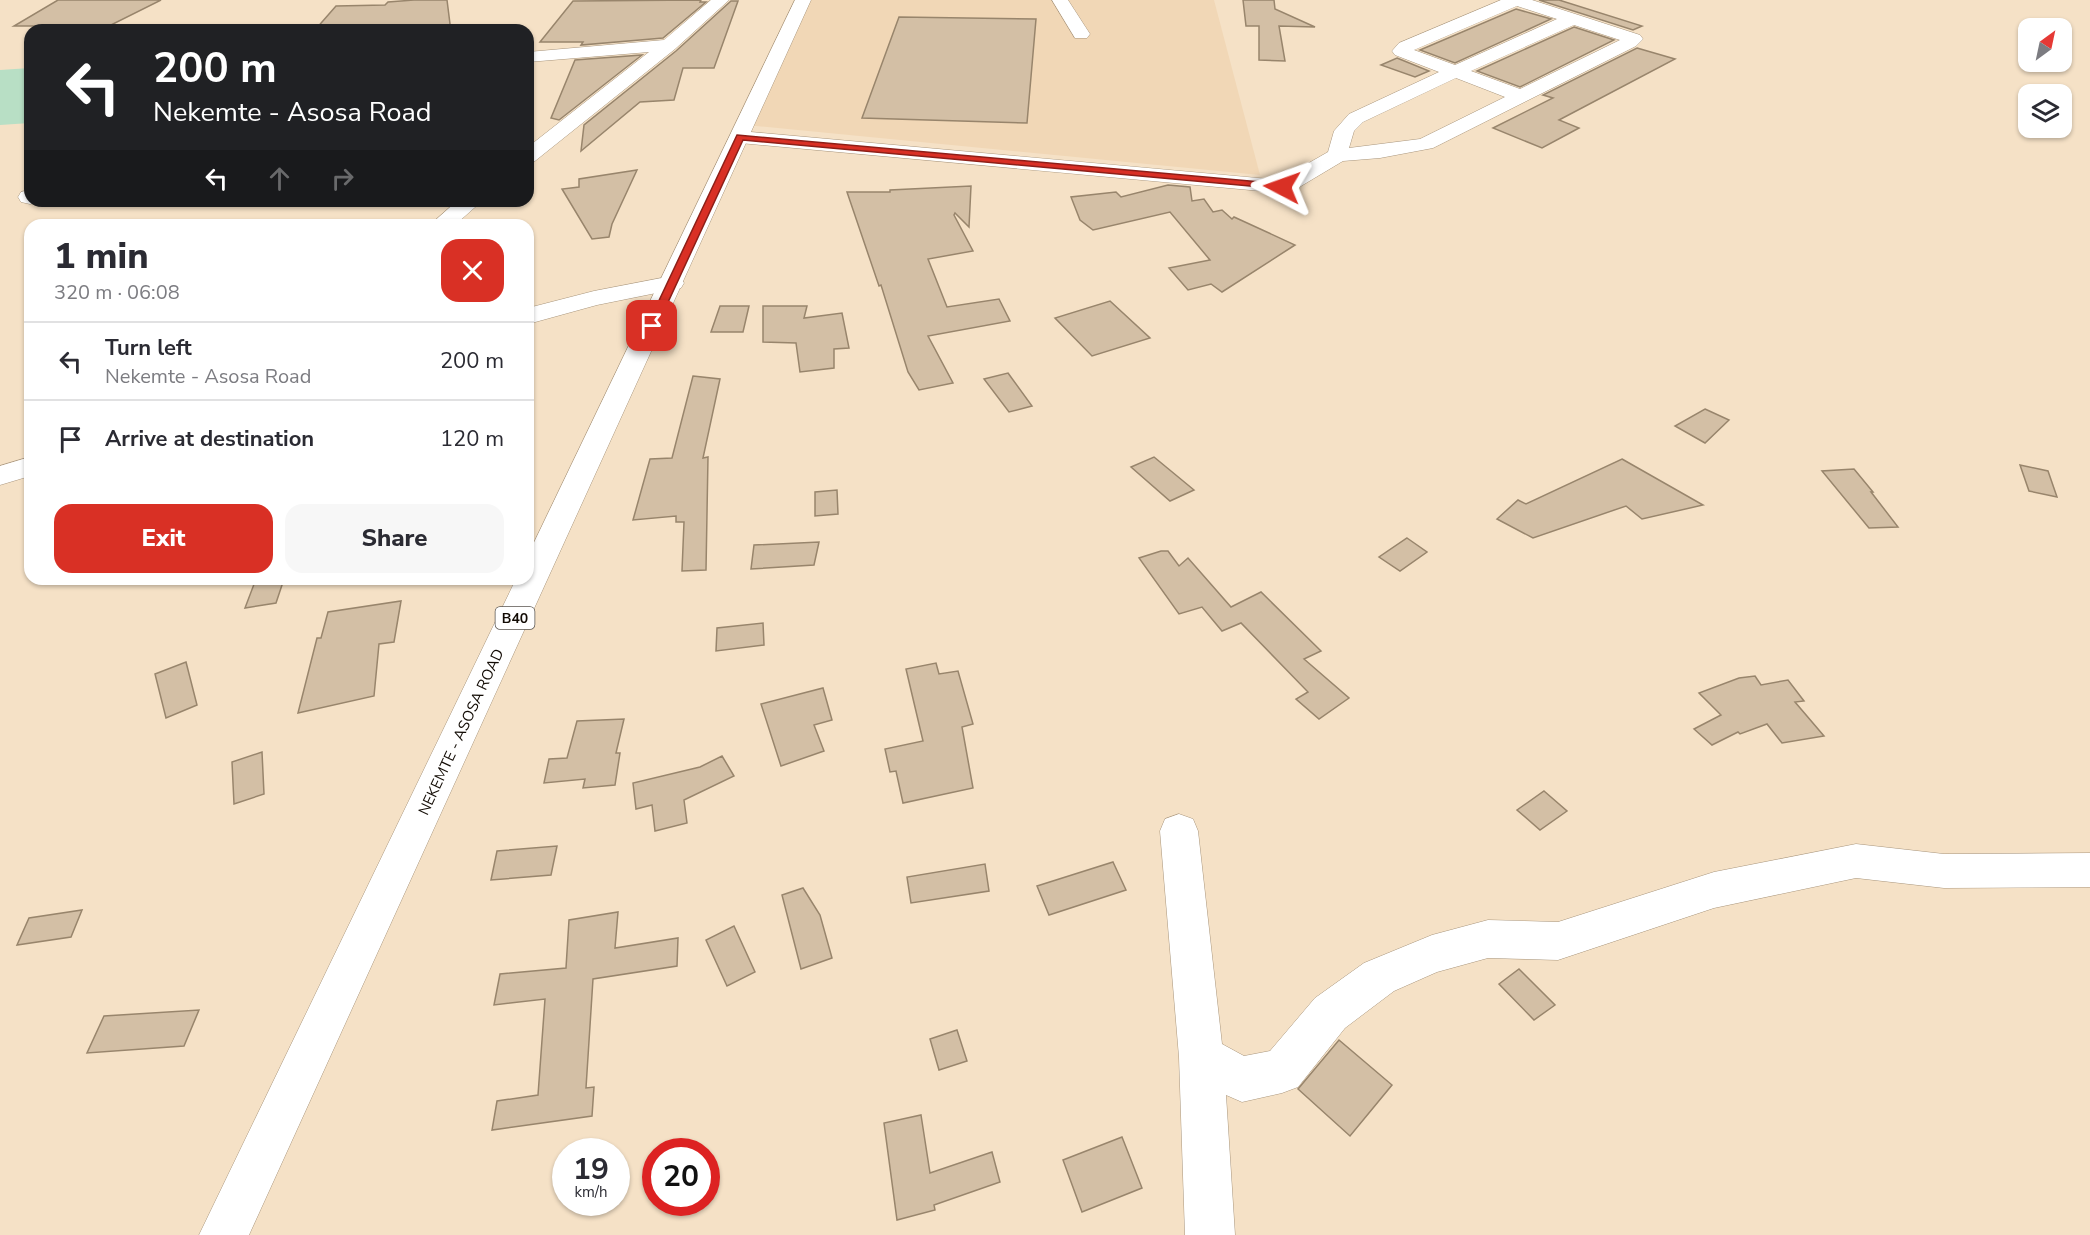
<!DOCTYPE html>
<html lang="en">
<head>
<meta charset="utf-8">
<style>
  :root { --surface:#fff; --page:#f7f7f7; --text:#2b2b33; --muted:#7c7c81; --line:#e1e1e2; --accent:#d93025 }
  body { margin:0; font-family:"Nunito Sans",sans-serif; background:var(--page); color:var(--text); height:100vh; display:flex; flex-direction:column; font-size:22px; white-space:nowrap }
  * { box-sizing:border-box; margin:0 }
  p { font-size:20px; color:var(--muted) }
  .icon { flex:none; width:33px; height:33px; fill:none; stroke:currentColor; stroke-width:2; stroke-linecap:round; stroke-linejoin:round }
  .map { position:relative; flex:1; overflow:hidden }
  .details { position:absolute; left:24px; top:219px; width:510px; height:366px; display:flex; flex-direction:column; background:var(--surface); border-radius:18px; box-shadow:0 2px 4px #0004 }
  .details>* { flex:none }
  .hud { position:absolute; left:24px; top:24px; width:510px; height:183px; border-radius:18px; box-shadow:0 2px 4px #0004; background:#202124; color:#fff; overflow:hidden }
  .needle { width:39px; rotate:33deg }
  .buttons { position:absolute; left:2018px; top:18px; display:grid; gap:12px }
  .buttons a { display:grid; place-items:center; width:54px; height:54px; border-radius:12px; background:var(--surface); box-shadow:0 2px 4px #0004; font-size:30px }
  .speed { position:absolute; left:552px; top:1138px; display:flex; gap:12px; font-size:30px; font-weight:700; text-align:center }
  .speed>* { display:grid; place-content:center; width:78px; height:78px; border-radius:50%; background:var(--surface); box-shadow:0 2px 4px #0004; line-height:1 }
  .speed small { font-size:15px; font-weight:400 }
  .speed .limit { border:9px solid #d22; background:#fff; color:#111 }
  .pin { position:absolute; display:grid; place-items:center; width:51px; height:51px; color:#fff; margin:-26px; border-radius:12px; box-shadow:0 3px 9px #0006 }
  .me { position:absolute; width:66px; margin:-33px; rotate:274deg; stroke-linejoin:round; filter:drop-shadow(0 0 4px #0008) }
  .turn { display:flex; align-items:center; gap:21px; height:126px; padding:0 30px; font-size:27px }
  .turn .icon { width:78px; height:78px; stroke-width:2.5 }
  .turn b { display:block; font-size:42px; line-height:51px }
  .lanes { display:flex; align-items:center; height:57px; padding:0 30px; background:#0003; justify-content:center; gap:30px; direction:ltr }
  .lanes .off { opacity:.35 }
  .round { display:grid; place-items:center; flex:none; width:63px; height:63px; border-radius:18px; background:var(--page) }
  .summary { display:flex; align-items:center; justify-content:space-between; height:102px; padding:0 30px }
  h1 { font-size:36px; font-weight:800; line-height:45px }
  .primary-button { display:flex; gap:12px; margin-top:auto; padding:12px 30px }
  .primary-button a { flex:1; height:69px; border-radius:18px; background:var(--accent); color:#fff; font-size:24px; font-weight:800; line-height:69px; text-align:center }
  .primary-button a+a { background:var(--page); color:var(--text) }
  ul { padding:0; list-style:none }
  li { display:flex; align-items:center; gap:18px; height:78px; padding:0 30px; border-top:2px solid var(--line) }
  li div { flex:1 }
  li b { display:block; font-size:22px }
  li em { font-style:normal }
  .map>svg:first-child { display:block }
  .built { fill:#f1d7b6 }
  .green { fill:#b8dfc5 }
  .building { fill:#d3bfa5; stroke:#98856c; stroke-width:1.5 }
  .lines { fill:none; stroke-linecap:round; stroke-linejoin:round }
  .minor-casing { stroke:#a9967d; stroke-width:1 }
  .highway-casing { stroke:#a9967d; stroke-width:1 }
  .minor { fill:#fff; fill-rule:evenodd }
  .highway { fill:#fff; fill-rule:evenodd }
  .route { fill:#d93025; stroke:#8d1f18; stroke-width:1.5 }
  .labels { text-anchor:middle; stroke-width:5; stroke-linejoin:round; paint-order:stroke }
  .shield { fill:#fff; stroke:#59544f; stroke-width:1.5 }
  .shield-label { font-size:14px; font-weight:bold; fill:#120b04 }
  .street-label { font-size:15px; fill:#120b04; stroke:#fff }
</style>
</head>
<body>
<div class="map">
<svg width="2090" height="1235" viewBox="0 0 2090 1235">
  <rect width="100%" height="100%" fill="#f5e1c6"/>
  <polygon class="built" points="797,0 1214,0 1260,175 735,124"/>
  <polygon class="green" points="30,68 30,123 0,125 0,70"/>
  <g class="building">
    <polygon points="58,0 161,0 101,30 44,30 50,26 14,26"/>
    <polygon points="414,0 447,0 450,24 441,30 315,30 336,6 385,5 388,2"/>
    <polygon points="701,0 700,2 706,2 663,38 581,45 583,42 540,42 573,1"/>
    <polygon points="1243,0 1274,0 1275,9 1315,27 1279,26 1285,61 1259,60 1259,26 1246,26"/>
    <polygon points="1539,0 1559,0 1642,26 1633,30"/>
    <polygon points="731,1 738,1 714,68 683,68 674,100 640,102 581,151 584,125 676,51"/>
    <polygon points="1516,9 1551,19 1455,63 1420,50"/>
    <polygon points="899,17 1036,19 1027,123 862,118"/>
    <polygon points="1574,27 1614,40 1520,87 1477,71"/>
    <polygon points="1637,48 1675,59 1559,120 1579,128 1542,148 1493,128 1553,98 1543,95"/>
    <polygon points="642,55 559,120 551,118 575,60"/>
    <polygon points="1397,58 1429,71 1415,77 1381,65"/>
    <polygon points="637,170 612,224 609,237 592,239 562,189 579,187 579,179"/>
    <polygon points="1168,185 1190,187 1192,201 1204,199 1213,212 1222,210 1232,219 1234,217 1295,245 1222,292 1211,284 1188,290 1169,268 1210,260 1170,212 1093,230 1080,220 1071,197 1116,192 1121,197"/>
    <polygon points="971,186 969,227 955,213 954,215 973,251 928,259 947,307 999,299 1010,321 928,336 953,383 919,390 908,372 881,285 879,286 847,192 890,192 890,190"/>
    <polygon points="1110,301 1150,338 1092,356 1055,318"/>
    <polygon points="720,306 749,306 743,332 711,332"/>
    <polygon points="763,306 807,306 804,318 842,313 849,348 834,349 834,368 800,372 796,343 763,342"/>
    <polygon points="1008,373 1032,406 1009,412 984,379"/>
    <polygon points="693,376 720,379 703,458 708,457 706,570 682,571 684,522 676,522 676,516 633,520 650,459 672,458"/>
    <polygon points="1705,409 1729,420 1705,443 1675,426"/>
    <polygon points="1154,457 1194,490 1170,501 1131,467"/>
    <polygon points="1622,459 1703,505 1642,519 1626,506 1533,538 1497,519 1518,500 1526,504"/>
    <polygon points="2020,465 2048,471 2057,497 2029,491"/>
    <polygon points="1854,469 1873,492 1871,492 1898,527 1869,528 1822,471"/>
    <polygon points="837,490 838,514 815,516 815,492"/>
    <polygon points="1407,538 1427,552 1400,571 1379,557"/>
    <polygon points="819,542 814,565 751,569 754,545"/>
    <polygon points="1161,551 1168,551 1179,566 1188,558 1231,607 1261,592 1321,651 1304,659 1349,698 1319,719 1296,699 1308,692 1241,623 1222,631 1202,607 1179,614 1139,558"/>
    <polygon points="256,579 284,579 276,603 245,608"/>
    <polygon points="401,601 394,642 379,644 374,696 298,713 317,638 321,638 328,612"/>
    <polygon points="763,623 764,645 716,651 717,628"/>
    <polygon points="186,662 197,705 166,718 155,674"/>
    <polygon points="936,663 939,674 958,671 973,724 962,727 973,788 903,803 896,771 890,772 885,749 923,741 906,669"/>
    <polygon points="1755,676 1761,685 1788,680 1804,701 1795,702 1824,736 1782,743 1767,724 1740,734 1738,732 1712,745 1694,729 1721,715 1699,693 1739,678"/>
    <polygon points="823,688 832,720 814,725 824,751 781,766 761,704"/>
    <polygon points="624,719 616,753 620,753 615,785 583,788 585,779 544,783 549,759 567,758 577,721"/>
    <polygon points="262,752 264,794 234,804 232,762"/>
    <polygon points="722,756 734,776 684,800 687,823 655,831 652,805 636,809 633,783 700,767"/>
    <polygon points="1544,791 1567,811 1540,830 1517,810"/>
    <polygon points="557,846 551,875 491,880 497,851"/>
    <polygon points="1113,862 1126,890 1049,915 1037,886"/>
    <polygon points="985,864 989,891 911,903 907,877"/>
    <polygon points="803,888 820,915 832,958 801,969 782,895"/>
    <polygon points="82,910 71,937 17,945 29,918"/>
    <polygon points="618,912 615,948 678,938 677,966 593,979 586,1088 594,1087 592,1116 492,1130 497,1101 538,1095 545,999 494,1005 500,974 566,968 569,920"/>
    <polygon points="734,926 755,972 727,986 706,940"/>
    <polygon points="1519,969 1555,1005 1534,1020 1499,984"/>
    <polygon points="199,1010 184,1046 87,1053 104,1016"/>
    <polygon points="957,1030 967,1061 939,1070 930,1039"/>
    <polygon points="1339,1040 1392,1085 1350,1136 1298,1089"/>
    <polygon points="921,1115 930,1173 992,1152 1000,1182 934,1205 935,1210 897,1220 884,1123"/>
    <polygon points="1122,1137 1142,1188 1082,1212 1063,1160"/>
  </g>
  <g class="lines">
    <defs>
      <g id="minor">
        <polygon points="711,0 729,0 675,49 535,161 528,163 528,147 649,52 528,62 528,52 664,40"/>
        <polygon points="1052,0 1068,0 1090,34 1087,38 1075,38"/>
        <path d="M1501 0H1532L1640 35 1643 39 1636 46 1433 148 1380 158 1343 161 1291 192 1283 193 740 143 733 141 730 137 733 133 740 131 1279 180 1328 152 1334 131 1349 114 1439 72 1395 55 1392 51 1399 43ZM1517 6 1557 19 1455 65 1414 50ZM1574 25 1620 40 1520 89 1471 71ZM1456 78 1505 97 1420 139 1349 148 1354 131 1363 122Z"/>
        <polygon points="30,190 30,201 38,202 30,204 21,202 18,197 21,192"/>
        <polygon points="457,201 482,201 455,225 430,225"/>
        <polygon points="672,276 681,278 684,283 681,288 597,305 528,324 528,308 594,291"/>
        <polygon points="30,457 30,476 0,485 0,466"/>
        <polygon points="1179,814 1193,819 1198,831 1222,1044 1244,1056 1270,1051 1315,998 1364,963 1432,935 1488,920 1558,922 1714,872 1856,844 1944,854 2090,853 2090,887 1944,888 1856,878 1714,908 1558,960 1488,958 1437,972 1394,991 1345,1028 1298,1087 1282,1093 1242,1102 1226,1095 1235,1235 1185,1235 1179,1057 1160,831 1165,819"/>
      </g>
      <polygon id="highway" points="795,0 811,0 249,1235 199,1235 516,579 528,579 528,555"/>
    </defs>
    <use href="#minor" class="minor-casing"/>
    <use href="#highway" class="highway-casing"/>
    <use href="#minor" class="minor"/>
    <use href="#highway" class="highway"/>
  </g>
  <polygon class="route" points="737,135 1282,184 1287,187 1282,189 743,140 657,326 648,328 647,326"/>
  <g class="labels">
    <rect class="shield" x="495.5" y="607" width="39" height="22" rx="4.5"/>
    <g class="shield-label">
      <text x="515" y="623">B40</text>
    </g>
    <g class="street-label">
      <text transform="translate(461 732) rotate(-65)" y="5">NEKEMTE - ASOSA ROAD</text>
    </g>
  </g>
</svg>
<div class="buttons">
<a><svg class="needle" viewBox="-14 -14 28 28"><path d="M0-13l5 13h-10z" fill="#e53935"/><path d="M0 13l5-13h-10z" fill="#7c7c81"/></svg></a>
<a><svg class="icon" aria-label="layers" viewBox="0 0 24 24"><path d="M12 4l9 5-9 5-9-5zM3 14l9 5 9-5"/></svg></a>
</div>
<div class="speed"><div>19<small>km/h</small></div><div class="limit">20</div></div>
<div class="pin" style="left:652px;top:326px;background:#d93025"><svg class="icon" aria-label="arrive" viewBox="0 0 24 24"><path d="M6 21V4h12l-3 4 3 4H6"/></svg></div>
<svg class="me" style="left:1282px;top:187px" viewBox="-20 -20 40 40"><path d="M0-17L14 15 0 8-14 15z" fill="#d93025" stroke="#fff" stroke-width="4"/></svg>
<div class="hud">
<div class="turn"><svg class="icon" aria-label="left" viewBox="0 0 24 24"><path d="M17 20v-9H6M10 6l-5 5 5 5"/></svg><div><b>200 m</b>Nekemte - Asosa Road</div></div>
<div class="lanes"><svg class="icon" aria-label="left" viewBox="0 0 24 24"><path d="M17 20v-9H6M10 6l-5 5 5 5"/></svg><svg class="icon off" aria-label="ahead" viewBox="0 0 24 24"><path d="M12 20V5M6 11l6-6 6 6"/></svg><svg class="icon off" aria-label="right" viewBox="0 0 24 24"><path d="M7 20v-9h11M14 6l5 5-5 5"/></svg></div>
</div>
<section class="details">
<div class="summary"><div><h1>1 min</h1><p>320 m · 06:08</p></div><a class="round" style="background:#d93025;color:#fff"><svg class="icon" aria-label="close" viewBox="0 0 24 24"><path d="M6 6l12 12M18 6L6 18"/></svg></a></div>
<ul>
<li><svg class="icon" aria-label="left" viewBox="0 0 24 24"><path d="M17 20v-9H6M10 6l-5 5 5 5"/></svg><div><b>Turn left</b><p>Nekemte - Asosa Road</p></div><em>200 m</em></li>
<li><svg class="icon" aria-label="arrive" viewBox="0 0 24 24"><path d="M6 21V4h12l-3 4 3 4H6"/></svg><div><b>Arrive at destination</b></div><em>120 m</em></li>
</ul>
<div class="primary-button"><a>Exit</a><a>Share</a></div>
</section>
</div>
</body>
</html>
